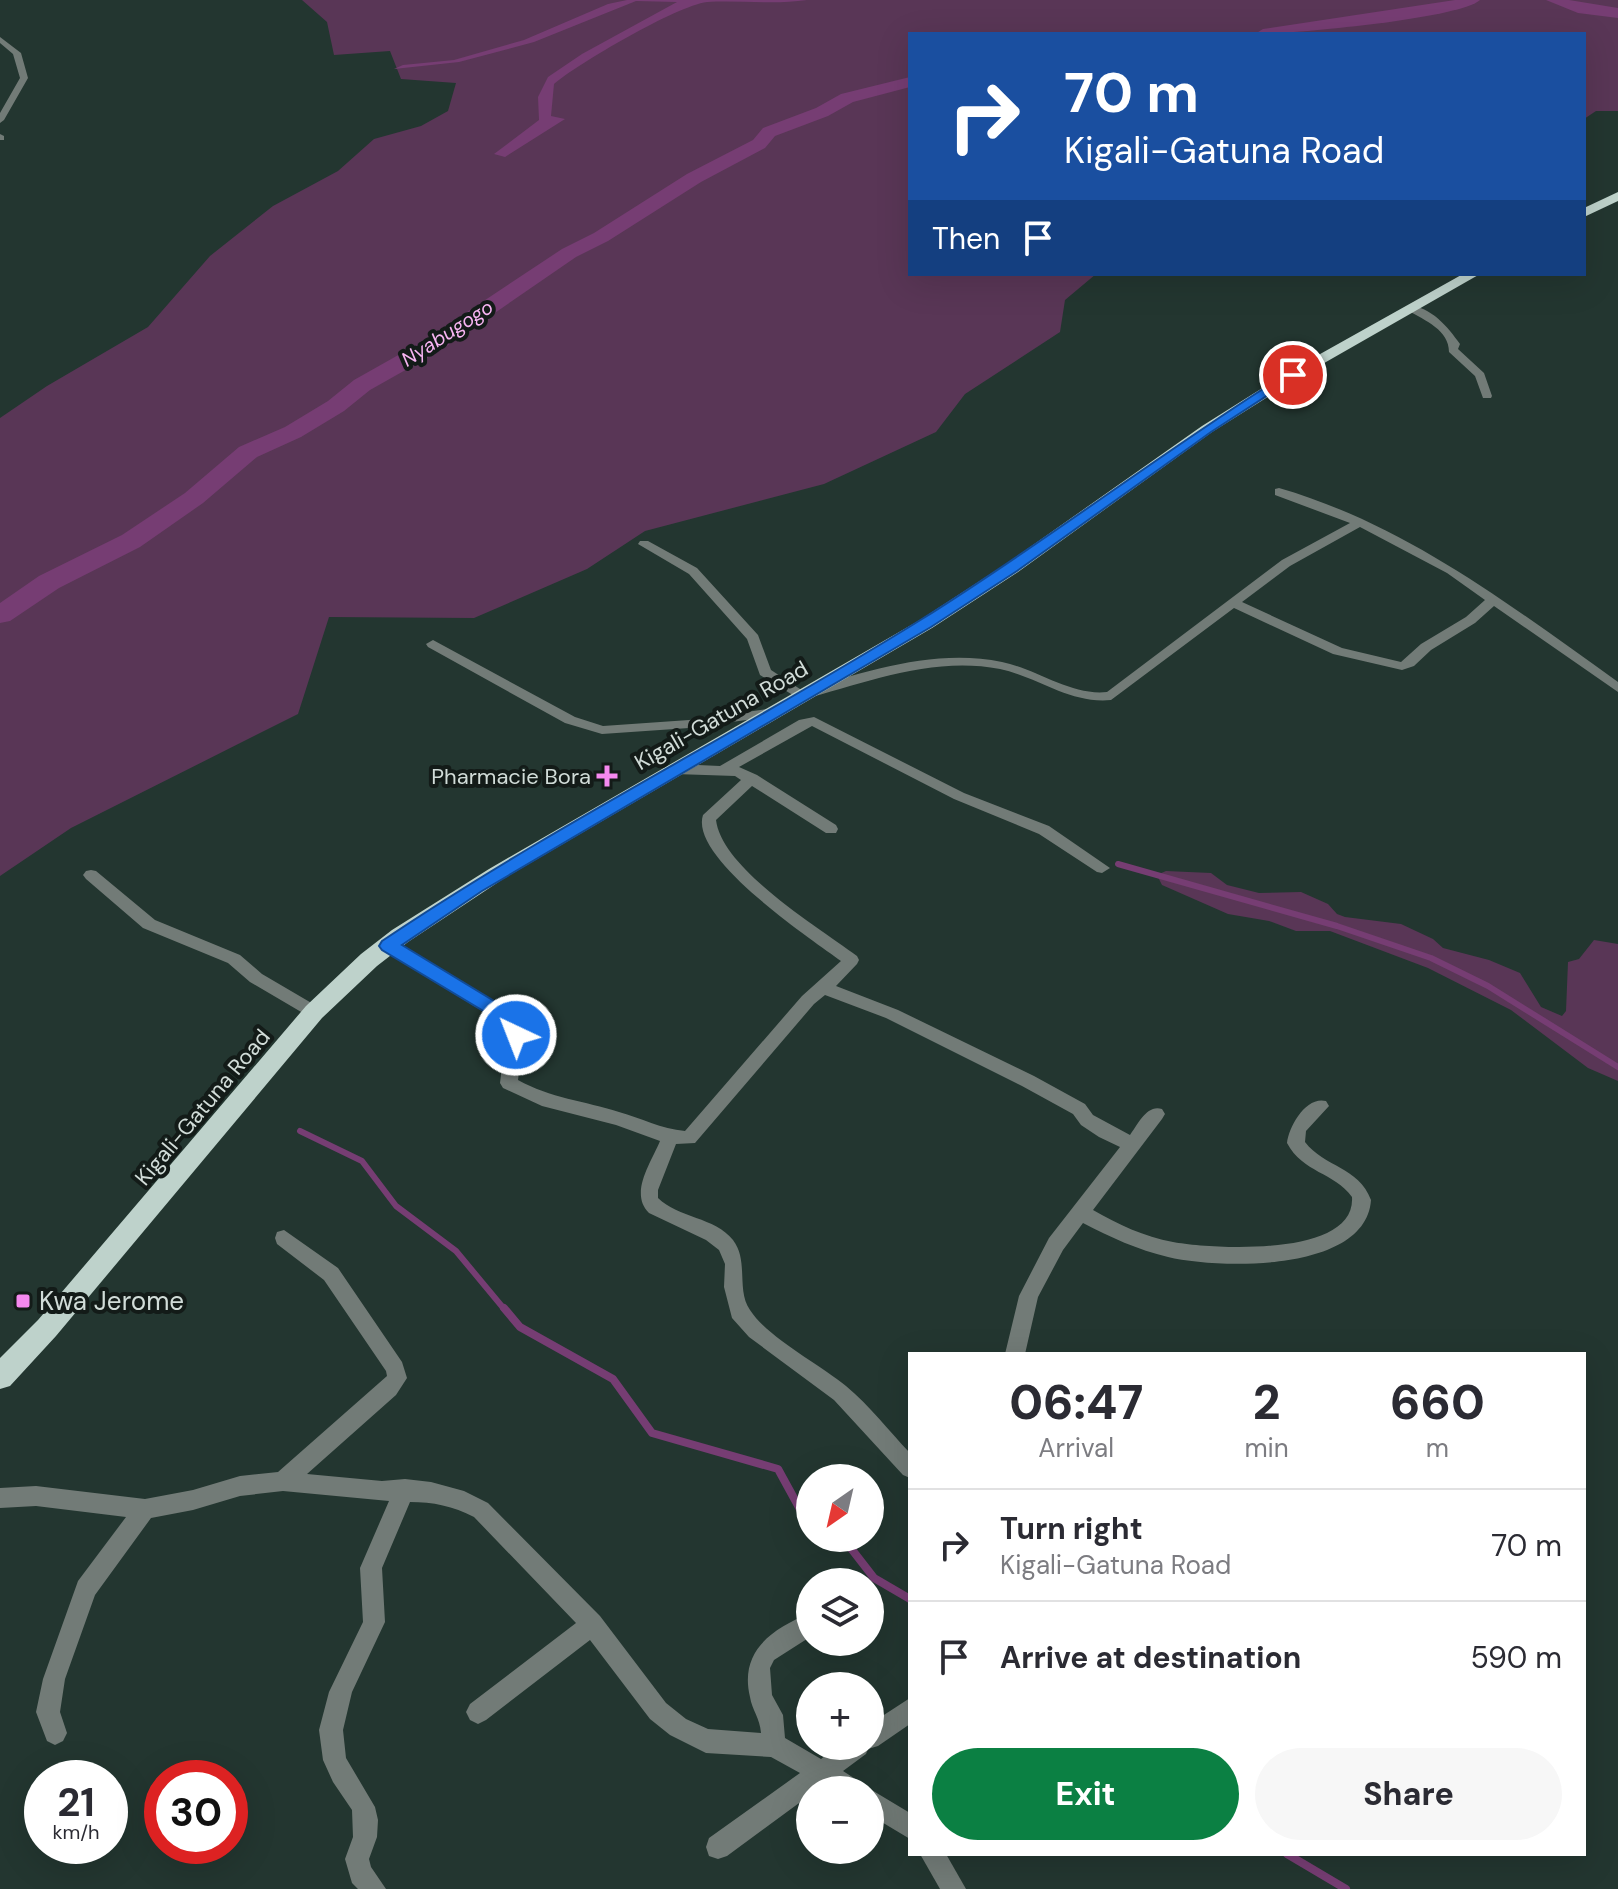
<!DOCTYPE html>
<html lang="en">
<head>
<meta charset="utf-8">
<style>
  :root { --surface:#fff; --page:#f7f7f7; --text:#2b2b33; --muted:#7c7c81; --line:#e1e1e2; --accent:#0b8043 }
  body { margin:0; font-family:"DM Sans",sans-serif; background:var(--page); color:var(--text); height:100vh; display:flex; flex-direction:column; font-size:30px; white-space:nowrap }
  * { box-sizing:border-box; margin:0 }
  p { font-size:26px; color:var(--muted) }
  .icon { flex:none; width:44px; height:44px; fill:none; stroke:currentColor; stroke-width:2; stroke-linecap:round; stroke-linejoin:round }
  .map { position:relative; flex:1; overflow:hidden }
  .side { position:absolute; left:908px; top:1352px; width:678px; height:504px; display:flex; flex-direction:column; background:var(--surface); border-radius:0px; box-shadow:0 8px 32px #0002 }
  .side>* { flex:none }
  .banner { position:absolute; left:908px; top:32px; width:678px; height:244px; border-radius:0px; box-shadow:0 8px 32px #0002; background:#1a4fa0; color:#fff; overflow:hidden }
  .needle { width:52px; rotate:214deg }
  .fabs { position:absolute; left:796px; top:1464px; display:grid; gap:16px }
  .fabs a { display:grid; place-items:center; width:88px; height:88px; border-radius:50%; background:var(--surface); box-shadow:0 8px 32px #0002; font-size:40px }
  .speed { position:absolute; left:24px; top:1760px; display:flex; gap:16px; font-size:40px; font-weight:700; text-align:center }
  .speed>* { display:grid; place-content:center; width:104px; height:104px; border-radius:50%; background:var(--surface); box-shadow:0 8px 32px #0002; line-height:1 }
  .speed small { font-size:20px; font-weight:400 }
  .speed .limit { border:12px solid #d22; background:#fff; color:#111 }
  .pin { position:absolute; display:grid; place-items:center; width:68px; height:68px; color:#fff; margin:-34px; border:4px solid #fff; border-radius:50%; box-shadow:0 2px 8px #0007 }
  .me { position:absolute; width:88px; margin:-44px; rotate:317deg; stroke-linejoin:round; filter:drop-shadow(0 0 6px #0008) }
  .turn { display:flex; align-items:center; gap:28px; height:168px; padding:0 24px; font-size:36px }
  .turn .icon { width:104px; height:104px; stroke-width:2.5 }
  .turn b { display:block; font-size:56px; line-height:68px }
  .then { display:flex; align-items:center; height:76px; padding:0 24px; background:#0003; gap:16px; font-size:30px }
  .eta { display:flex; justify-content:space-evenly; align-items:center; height:136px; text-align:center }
  .eta b { font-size:48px; font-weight:800; line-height:56px }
  .primary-button { display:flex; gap:16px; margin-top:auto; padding:16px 24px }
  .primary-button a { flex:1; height:92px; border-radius:48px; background:var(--accent); color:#fff; font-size:32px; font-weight:800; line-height:92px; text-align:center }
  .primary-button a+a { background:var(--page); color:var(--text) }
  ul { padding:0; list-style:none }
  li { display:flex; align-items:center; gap:24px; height:112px; padding:0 24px; border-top:2px solid var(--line) }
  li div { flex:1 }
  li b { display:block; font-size:30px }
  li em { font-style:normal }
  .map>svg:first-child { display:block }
  .green { fill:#593656 }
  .water { fill:#763d73 }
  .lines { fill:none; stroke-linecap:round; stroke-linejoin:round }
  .stream-far1 { stroke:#763d73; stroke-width:6 }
  .stream { stroke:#763d73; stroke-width:8 }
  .river { fill:#763d73; fill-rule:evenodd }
  .minor { fill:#727b77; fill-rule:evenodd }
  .trunk { fill:#bed2cb; fill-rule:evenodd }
  .route { fill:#1a73e8; stroke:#114b97; stroke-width:2 }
  .poi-dot { fill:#f589ef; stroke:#131b18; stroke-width:3 }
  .labels { text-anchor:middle; stroke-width:8; stroke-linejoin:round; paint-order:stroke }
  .far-water-label { font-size:20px; font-style:italic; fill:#f7b4f2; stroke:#131b18 }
  .street-label { font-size:22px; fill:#d1dcd8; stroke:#131b18 }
  .poi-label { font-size:22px; fill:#d1dcd8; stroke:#131b18; text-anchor:end }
  .near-poi-label { font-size:26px; fill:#d1dcd8; stroke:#131b18; text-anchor:start }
</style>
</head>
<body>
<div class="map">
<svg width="1618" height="1889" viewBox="0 0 1618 1889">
  <rect width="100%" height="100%" fill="#233630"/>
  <g class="green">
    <polygon points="302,0 1618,0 1618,111 1596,111 1584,119 1584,34 910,34 910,274 1096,274 1065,300 1060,332 965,394 936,432 824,484 645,531 587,569 474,618 329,617 298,714 71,828 0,876 0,418 47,386 148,327 210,256 273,206 338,171 374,139 421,126 448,111 456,83 401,79 390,51 334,55 327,22"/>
    <polygon points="1166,871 1211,873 1227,885 1259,893 1301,892 1328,904 1337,914 1345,917 1401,924 1433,939 1443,948 1489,960 1520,973 1541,1007 1562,1016 1566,1011 1568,962 1579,959 1594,940 1618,944 1618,1081 1588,1068 1511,1010 1428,968 1330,931 1296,931 1269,921 1228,914 1162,885 1157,875"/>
  </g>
  <path class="water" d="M627 0H807C774 5 740 0 707 2 676 6 579 63 554 84L551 116 565 119 505 157 494 154 539 120 538 97 548 77 582 54 677 2 636 1 534 42 459 62 394 69 403 65 454 60 524 40 608 4Z"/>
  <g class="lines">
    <g class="stream-far1">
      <polyline points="1118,864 1337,926 1431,958 1488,986 1618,1067"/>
      <polyline points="300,1131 362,1161 396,1206 456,1251 505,1310"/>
    </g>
    <g class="stream">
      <polyline points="504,1308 520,1327 613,1379 652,1433 778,1469 801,1511 810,1517"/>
      <polyline points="843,1538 874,1578 910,1599"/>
      <polyline points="1287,1854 1346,1889"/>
    </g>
    <g class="river">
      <path d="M1455 0H1480C1459 19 1290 34 1255 34L1263 29Z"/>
      <polygon points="1546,0 1569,0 1618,8 1618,18 1578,13"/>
      <polygon points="910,77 910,87 853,102 828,116 775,136 765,148 701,182 608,241 576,257 441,350 370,390 344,411 301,437 257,457 203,503 140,547 59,588 10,621 0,623 0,603 39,576 122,535 185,493 239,447 285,427 328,401 354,380 425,340 562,249 594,233 687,174 753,140 763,128 816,108 841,94"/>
    </g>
    <g class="minor">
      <polygon points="0,37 21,53 28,78 4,120 0,123 0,113 20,78 13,54 0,43"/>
      <polygon points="0,134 4,136 4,140 0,140"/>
      <path d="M1407 306C1430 305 1448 327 1460 344L1458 349 1484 373 1492 396 1491 398H1483L1475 376 1449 352C1449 330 1426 321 1407 310Z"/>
      <path d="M1279 488C1407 525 1511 606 1618 682V692L1494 606 1475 623 1431 650 1414 666 1402 670 1333 654 1234 608 1111 700C1070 704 1038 677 1000 669 931 656 866 683 801 700L760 675 747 639 689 574 638 544 640 541H648L697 568 758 635 771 670 803 691C865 671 936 648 1002 662 1037 669 1071 696 1107 692L1282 560 1350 523 1275 495V489ZM1360 527 1447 573 1485 600 1466 617 1421 644 1401 662 1342 648 1242 602 1290 566Z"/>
      <polygon points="433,640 575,717 603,726 689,720 774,708 781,712 774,716 689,728 602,734 565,723 428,647 426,644"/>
      <path d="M814 717 964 793 1049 826 1110 868 1102 873 1097 872 1039 834 954 799 812 726 739 767 757 775 836 825 838 829 836 833H826L752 786 716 820C722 869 818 927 857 956L859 960 857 964 836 986 898 1010 1034 1076 1085 1104 1093 1115 1130 1135C1138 1124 1147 1104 1162 1109L1165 1114 1162 1119 1093 1210C1118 1224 1144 1237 1173 1242 1211 1249 1356 1258 1352 1197 1334 1172 1303 1173 1287 1143 1289 1126 1306 1096 1326 1101L1329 1106 1306 1131 1305 1142C1324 1167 1359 1167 1371 1200 1366 1273 1218 1269 1168 1257 1138 1250 1110 1237 1083 1223L1063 1250 1038 1297 1025 1354H1005L1019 1296 1049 1238 1120 1147 1099 1137 1081 1125 1073 1114 1022 1086 886 1018 825 995 814 1004 695 1143 676 1144 658 1190V1198C678 1218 715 1217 733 1240 749 1261 736 1290 750 1310 768 1338 819 1364 846 1386 870 1406 889 1431 910 1453V1478L903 1475 834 1400 749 1337 732 1318 724 1287 725 1264 719 1250 706 1240 649 1213C629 1193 651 1163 660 1141L616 1125 542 1106 503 1088 500 1083 507 1026 382 950 380 946 382 942H394L521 1019 524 1035 518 1080C550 1098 585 1101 619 1112 641 1118 661 1129 685 1131L802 996 841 961C810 938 689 858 703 815L741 780 735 776 675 774 668 769 675 764 720 766 799 720Z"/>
      <polygon points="91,870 96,871 155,920 240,955 262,974 320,1008 322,1012 320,1016 308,1016 250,982 228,963 143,928 86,879 83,875 86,871"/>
      <path d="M284 1230 338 1268 402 1362 407 1378 396 1395 307 1474 382 1481 405 1479 431 1482 464 1491 488 1503 600 1616 666 1703 686 1719 708 1729 761 1733C760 1718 752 1710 750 1697 739 1651 772 1629 810 1613V1637L774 1660 770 1668 772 1695 783 1715 785 1738 821 1759 838 1746H870V1724L910 1698V1724L878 1746 868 1749 866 1754 843 1771 860 1782 864 1790H829L822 1786 817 1790H810V1795L727 1856 718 1859 709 1856 706 1847 709 1838 800 1773 771 1757 706 1753 670 1735 650 1719 590 1640 486 1720 478 1724 470 1720 466 1712 470 1704 576 1623 474 1517C453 1506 433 1502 410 1502L382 1568 385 1622 352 1692 343 1730 346 1758 375 1807 378 1820 377 1837 369 1859 371 1867 386 1889H358L352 1883 345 1859 353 1837 352 1810 333 1782 323 1760 319 1730 329 1692 363 1622 360 1568 389 1501 283 1491 240 1496 193 1510 151 1518 95 1595 65 1679 60 1712 67 1733 63 1741 55 1745 47 1741 36 1712 43 1679 78 1581 126 1517 36 1506 0 1508V1488L36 1486 145 1499 193 1490 240 1476 278 1472 387 1376 386 1371 324 1280 277 1244 275 1238 277 1232Z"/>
      <polygon points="870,1789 910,1813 910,1839 870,1815 870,1790 868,1790"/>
      <polygon points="920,1854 946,1854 966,1889 940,1889"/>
    </g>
    <g class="trunk">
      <polygon points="1618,192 1618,201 1584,217 1584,208"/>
      <polygon points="1463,274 1480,274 1298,378 1212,432 1018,572 932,628 503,879 408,942 377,966 322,1018 56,1336 10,1386 0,1389 0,1358 38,1320 306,1006 361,954 392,930 489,869 920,620 1006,564 1202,426 1288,372"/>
    </g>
  </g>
  <path class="route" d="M1288 373 1299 375 1211 432 1017 571 931 627 482 891 402 945 522 1018 526 1035 523 1040H510L506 1026 495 1018 382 950 379 946 382 941C556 824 744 730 922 619 1047 541 1163 451 1288 373Z"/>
  <g class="poi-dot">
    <path d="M603 764h8v8h8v8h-8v8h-8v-8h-8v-8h8z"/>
    <rect x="15" y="1293" width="16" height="16" rx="4"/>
  </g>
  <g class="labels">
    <g class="far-water-label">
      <text transform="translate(447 333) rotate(-33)" y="7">Nyabugogo</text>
    </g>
    <g class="street-label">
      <text transform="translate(721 715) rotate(-30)" y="8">Kigali-Gatuna Road</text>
      <text transform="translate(202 1107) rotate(-50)" y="8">Kigali-Gatuna Road</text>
    </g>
    <g class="poi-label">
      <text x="591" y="784">Pharmacie Bora</text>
    </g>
    <g class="near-poi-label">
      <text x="39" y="1310">Kwa Jerome</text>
    </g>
  </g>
</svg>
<div class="fabs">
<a><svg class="needle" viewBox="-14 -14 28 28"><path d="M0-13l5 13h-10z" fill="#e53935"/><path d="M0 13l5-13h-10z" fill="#7c7c81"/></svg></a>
<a><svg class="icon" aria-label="layers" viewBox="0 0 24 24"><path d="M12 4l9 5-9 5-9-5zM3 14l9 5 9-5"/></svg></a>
<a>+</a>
<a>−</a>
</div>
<div class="speed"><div>21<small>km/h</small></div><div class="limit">30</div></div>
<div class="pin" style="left:1293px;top:375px;background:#d93025"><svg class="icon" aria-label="arrive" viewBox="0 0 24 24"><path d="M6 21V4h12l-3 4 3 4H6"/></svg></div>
<svg class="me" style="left:516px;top:1035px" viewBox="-20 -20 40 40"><circle r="17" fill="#1a73e8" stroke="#fff" stroke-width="3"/><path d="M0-11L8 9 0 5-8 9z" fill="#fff"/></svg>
<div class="banner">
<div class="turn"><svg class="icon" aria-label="right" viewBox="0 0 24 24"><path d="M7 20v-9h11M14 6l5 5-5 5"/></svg><div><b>70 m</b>Kigali-Gatuna Road</div></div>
<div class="then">Then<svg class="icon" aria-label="arrive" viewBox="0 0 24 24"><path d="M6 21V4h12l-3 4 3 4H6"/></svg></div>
</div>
<section class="side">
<div class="eta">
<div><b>06:47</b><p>Arrival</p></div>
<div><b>2</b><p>min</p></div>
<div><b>660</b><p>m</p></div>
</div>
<ul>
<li><svg class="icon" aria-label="right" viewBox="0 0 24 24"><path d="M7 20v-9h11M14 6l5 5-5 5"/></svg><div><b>Turn right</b><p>Kigali-Gatuna Road</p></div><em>70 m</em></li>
<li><svg class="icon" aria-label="arrive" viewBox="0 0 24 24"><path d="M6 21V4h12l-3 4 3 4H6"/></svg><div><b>Arrive at destination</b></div><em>590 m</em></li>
</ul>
<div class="primary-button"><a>Exit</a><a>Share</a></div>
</section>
</div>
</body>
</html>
